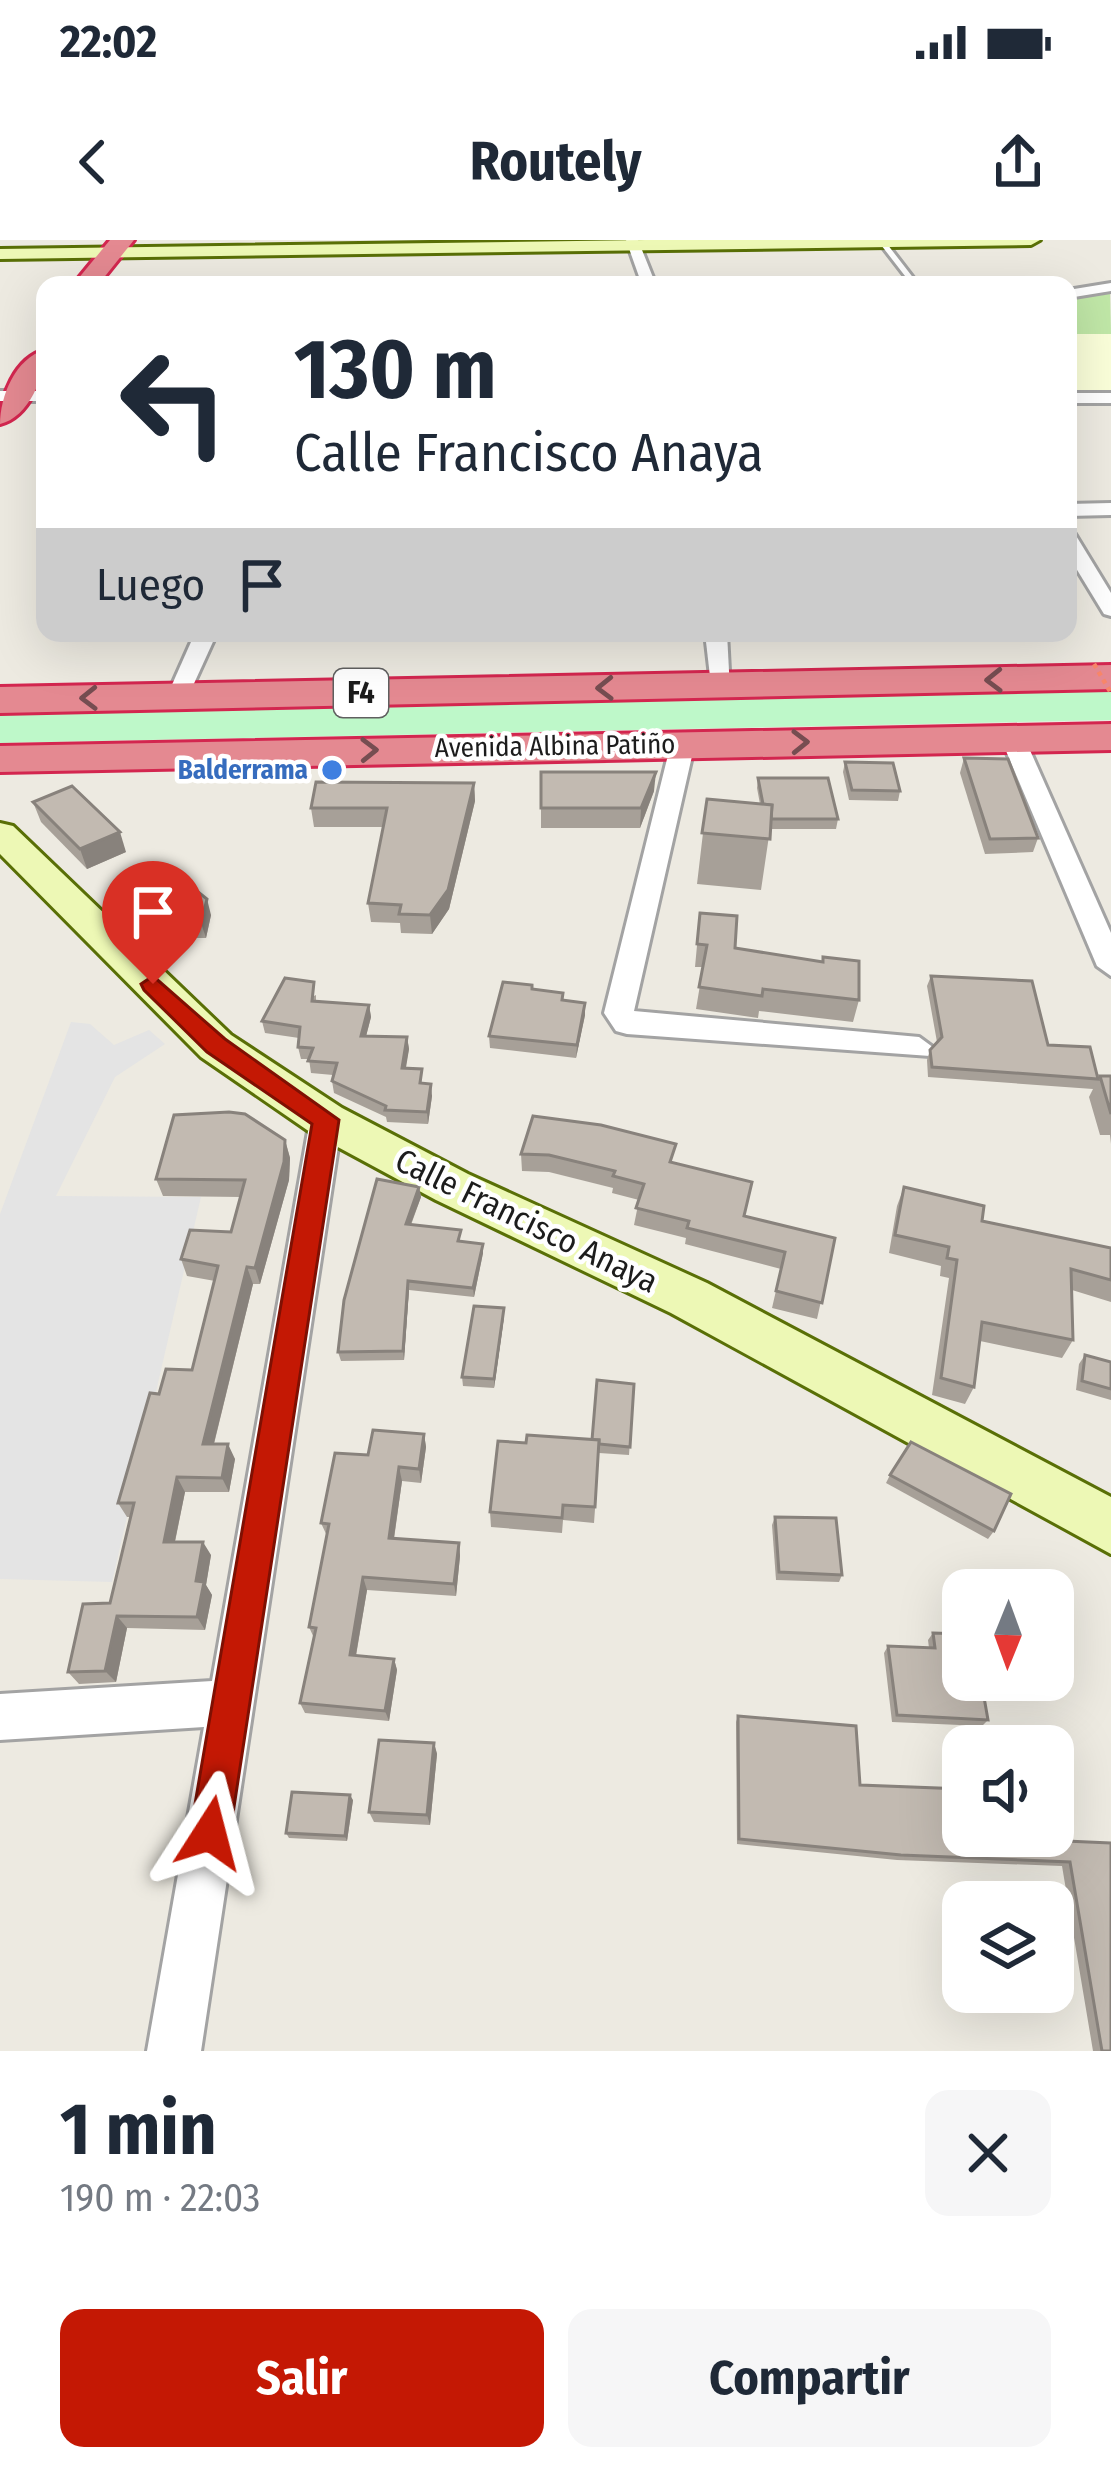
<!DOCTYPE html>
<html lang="es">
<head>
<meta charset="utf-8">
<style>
  :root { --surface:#fff; --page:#f6f6f7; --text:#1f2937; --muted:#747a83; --accent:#c41804 }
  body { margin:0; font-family:"Fira Sans Condensed",sans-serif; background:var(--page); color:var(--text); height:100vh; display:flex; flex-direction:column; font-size:45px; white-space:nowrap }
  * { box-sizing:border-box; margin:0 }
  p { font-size:39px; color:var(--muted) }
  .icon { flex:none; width:66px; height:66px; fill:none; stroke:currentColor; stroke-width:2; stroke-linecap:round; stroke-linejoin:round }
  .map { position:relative; height:1811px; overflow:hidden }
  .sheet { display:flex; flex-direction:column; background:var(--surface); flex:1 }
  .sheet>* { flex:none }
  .hud { position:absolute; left:36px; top:36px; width:1041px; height:366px; border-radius:24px; box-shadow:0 12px 48px #0002; background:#fff; color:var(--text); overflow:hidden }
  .needle { width:78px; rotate:181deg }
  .tools { position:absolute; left:942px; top:1329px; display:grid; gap:24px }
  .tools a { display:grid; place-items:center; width:132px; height:132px; border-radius:24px; background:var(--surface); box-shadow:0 12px 48px #0002; font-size:60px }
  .pin { position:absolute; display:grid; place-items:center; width:102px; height:102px; color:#fff; margin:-123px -51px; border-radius:50% 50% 50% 0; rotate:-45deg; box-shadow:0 0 12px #0007 }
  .pin .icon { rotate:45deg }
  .me { position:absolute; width:132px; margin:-66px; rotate:9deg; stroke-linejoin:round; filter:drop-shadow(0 0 9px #0008) }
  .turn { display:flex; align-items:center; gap:42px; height:252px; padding:0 60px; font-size:54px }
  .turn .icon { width:156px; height:156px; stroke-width:2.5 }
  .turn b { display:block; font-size:84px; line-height:102px }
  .then { display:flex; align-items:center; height:114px; padding:0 60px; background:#0003; gap:24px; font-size:45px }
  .round { display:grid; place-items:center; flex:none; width:126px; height:126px; border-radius:24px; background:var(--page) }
  .summary { display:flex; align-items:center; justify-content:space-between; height:204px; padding:0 60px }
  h1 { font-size:72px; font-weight:700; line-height:90px }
  .primary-button { display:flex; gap:24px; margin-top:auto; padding:24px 60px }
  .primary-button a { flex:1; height:138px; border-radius:24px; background:var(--accent); color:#fff; font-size:48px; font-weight:700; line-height:138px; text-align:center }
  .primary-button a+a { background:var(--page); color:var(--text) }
  .status { display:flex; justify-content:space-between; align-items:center; height:84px; padding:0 60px; background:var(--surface); direction:ltr }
  .status svg { height:33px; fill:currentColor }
  header { display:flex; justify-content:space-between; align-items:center; height:156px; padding:0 60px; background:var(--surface); font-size:54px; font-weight:700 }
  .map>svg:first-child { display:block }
  .education { fill:#fafed9 }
  .grass { fill:#c0e7a7 }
  .park { fill:#bef8c9 }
  .parking { fill:#e4e4e4 }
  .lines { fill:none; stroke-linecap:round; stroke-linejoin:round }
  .lane-casing { stroke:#a3a3a3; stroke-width:6 }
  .street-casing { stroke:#a3a3a3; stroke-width:6 }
  .secondary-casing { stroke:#596f06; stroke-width:6 }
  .highway-casing { stroke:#d3264f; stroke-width:6 }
  .lane { fill:#fff; fill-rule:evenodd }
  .street { fill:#fff; fill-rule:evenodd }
  .secondary { fill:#edf8b5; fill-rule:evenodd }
  .highway { fill:#e48991; fill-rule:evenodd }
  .path-bridge { stroke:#f78669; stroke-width:4.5; stroke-dasharray:4.5 4.5; stroke-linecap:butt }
  .wall { fill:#a7a098 }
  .shaded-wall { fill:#88827c }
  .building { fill:#c2bab1; stroke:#88827c; stroke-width:3 }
  .oneway { stroke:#764d51 }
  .route { fill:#c41804; stroke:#7f1003; stroke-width:3 }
  .shop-dot { fill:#3f7fe0; stroke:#fff; stroke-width:4.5 }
  .labels { text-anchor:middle; stroke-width:9; stroke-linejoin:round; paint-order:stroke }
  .far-street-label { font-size:27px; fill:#1c1c1c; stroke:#fff }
  .far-shop-label { font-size:27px; font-weight:bold; fill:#366cbe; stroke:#fff; text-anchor:end }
  .shield { fill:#fff; stroke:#606060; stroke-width:3 }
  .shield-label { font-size:30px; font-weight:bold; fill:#1c1c1c }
  .street-label { font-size:33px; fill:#1c1c1c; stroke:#fff }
</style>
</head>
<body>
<div class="status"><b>22:02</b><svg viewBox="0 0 49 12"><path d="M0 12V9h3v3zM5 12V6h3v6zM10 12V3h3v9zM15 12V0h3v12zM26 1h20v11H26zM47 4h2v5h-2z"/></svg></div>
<header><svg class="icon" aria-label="back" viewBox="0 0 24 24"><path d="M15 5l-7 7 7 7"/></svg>Routely<svg class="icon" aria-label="share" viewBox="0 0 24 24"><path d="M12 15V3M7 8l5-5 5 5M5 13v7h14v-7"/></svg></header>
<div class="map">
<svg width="1111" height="1811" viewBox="0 0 1111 1811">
  <rect width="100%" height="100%" fill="#edeae1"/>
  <rect class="education" x="1068" y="94" width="43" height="58"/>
  <polygon class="grass" points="1110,52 1111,94 1068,94 1068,58"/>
  <polygon class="park" points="1111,451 1111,480 0,503 0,472"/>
  <polygon class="parking" points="71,782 90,784 114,805 149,790 165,804 115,837 56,956 201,957 112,1342 0,1339 0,974"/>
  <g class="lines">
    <defs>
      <polygon id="lane" points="884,0 918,44 919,45 912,45 878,1"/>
      <g id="street">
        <polygon points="626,0 638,0 656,45 642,45"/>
        <polygon points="1111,43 1111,51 1068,58 1068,50"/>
        <rect x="0" y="151" width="45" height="10"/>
        <rect x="1068" y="153" width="43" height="10"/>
        <polygon points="1111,263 1111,275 1068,276 1068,264"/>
        <polygon points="1068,292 1075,294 1111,353 1111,376 1104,374 1068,315"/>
        <polygon points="195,393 217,393 186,461 170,461 167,456"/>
        <polygon points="705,393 727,393 730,450 711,445"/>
        <polygon points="1013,492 1025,499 1111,693 1111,736 1097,726 1001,499"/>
        <polygon points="683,496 695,503 634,771 919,797 934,808 930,816 627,794 616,791 604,773 671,503"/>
        <polygon points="326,868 342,880 201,1811 147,1811 204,1487 0,1500 0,1454 212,1441 310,880"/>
      </g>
      <g id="secondary">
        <polygon points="645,0 1040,0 1031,5 0,19 0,9"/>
        <polygon points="0,583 13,586 231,795 342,868 468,934 707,1043 1111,1257 1111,1314 671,1073 436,960 310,892 201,817 0,614"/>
      </g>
      <g id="highway">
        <polygon points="110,0 134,0 98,45 73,45"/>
        <path d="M45 110C45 136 29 177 0 184 0 157 15 118 45 110Z"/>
        <polygon points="1111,425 1111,449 0,473 0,447"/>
        <polygon points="1111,484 1111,510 0,532 0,506"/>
      </g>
    </defs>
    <use href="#lane" class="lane-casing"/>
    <use href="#street" class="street-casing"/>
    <use href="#secondary" class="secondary-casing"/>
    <use href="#highway" class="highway-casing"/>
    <use href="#lane" class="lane"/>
    <use href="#street" class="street"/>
    <use href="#secondary" class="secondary"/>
    <use href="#highway" class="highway"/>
    <polyline class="path-bridge" points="1094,424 1111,453"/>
  </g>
  <g class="wall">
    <polygon points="964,518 1038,598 1033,612 985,614 960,533"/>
    <polygon points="845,522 900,551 898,561 849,560 843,532"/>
    <polygon points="541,532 654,551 640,588 541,588"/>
    <polygon points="758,538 838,579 836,589 770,589 761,650 697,644 707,559 760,564 757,548"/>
    <polygon points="474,543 475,561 449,669 432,694 401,693 400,683 371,682 368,663 383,587 314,587 311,568"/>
    <polygon points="33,562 126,612 87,629 41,582"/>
    <polygon points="142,640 211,675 206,698 184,698 159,677 154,662 147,656"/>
    <polygon points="700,673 735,708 859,760 853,782 759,771 758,778 696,769 703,727 695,727"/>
    <polygon points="931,736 1048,805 1098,839 1100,836 1111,836 1111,904 1110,895 1100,895 1089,857 1093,849 928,837 927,820 930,810 937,802 927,746"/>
    <polygon points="532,750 563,761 585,775 576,818 490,808 489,796"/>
    <polygon points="316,755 316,762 369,765 371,777 366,796 407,797 409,809 405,829 423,843 432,856 428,884 387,882 386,877 334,853 332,841 333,835 311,833 309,819 301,819 298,807 299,798 265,793 262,781"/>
    <polygon points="285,900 290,918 289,940 260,1044 253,1044 214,1204 235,1219 229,1252 185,1252 175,1302 211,1315 206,1345 212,1355 205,1390 127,1388 116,1442 79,1444 68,1432 110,1363 130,1277 127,1277 118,1263 159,1154 192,1130 215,1041 187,1036 181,1019 231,992 240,957 163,956 156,939"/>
    <polygon points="521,914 673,923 745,976 835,998 817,1079 772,1068 781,1029 685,1004 686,998 634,985 639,960 612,953 613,948 549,932 522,931"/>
    <polygon points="419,947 421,957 411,985 462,1001 483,1004 483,1013 474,1057 409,1050 404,1120 341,1121 338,1112"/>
    <polygon points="904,947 982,981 1110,1008 1111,1006 1111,1062 1072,1050 1073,1100 1062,1118 980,1101 974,1147 965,1164 932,1155 949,1038 940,1036 941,1026 889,1013 897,966"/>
    <polygon points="504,1068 504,1077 494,1148 463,1146 462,1137"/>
    <polygon points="1085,1115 1111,1122 1111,1160 1076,1150 1079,1124"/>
    <polygon points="634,1144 629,1215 599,1213 594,1283 563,1280 562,1293 491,1287 490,1272 526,1203 592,1200"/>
    <polygon points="424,1194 426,1207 421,1243 402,1241 394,1299 459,1303 460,1316 456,1356 367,1350 356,1416 394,1419 397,1430 389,1481 305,1473 300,1463 314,1398 309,1387 327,1296 321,1283 368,1215"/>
    <polygon points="890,1235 994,1291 988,1299 886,1243"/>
    <polygon points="775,1277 842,1335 839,1342 776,1340 772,1285"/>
    <polygon points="933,1393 988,1480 982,1486 892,1482 884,1413 888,1406 929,1408 928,1400"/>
    <polygon points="738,1476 860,1545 963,1596 1058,1563 1111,1811 1093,1811 1062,1626 897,1620 737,1604 736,1482"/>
    <polygon points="434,1503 437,1514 430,1585 374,1582 369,1572"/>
    <polygon points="353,1560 347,1601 289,1598 286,1593"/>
  </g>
  <g class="shaded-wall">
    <polygon points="656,532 654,551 640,588 641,568"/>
    <polygon points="474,543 475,561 449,669 432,694 430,675"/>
    <polygon points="120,592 126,612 87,629 80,609"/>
    <polygon points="207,659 211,675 206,698 201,683"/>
    <polygon points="585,763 585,775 576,818 577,805"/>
    <polygon points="369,765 371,777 363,808 361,796"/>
    <polygon points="407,797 409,809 404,840 402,828"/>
    <polygon points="431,844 432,856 428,884 427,872"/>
    <polygon points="285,900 290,918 289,940 260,1044 255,1028"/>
    <polygon points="419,947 421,957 407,994 406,984"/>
    <polygon points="483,1004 483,1013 474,1057 473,1048"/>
    <polygon points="247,1027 253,1044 210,1219 203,1204"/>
    <polygon points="408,1041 409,1050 404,1120 403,1111"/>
    <polygon points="504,1068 504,1077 494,1148 494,1139"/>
    <polygon points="424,1194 426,1207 421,1243 419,1229"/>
    <polygon points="228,1204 235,1219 229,1252 222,1238"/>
    <polygon points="399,1227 402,1241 392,1311 389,1298"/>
    <polygon points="177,1237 185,1252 172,1315 164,1302"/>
    <polygon points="203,1302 211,1315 206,1345 212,1355 205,1390 197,1377 196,1341"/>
    <polygon points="459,1303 460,1316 456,1356 454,1344"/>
    <polygon points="363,1337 367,1350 354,1426 350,1415"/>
    <polygon points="117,1376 127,1388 116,1442 105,1431"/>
    <polygon points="394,1419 397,1430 389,1481 385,1471"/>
    <polygon points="434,1503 437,1514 430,1585 427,1575"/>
    <polygon points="350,1555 353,1560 347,1601 345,1596"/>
  </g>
  <g class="building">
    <polygon points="964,518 1008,519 1038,598 990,599"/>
    <polygon points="845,522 893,523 900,551 852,550"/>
    <polygon points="541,532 656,532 641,568 541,568"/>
    <polygon points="758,538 828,538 838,579 771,579 772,565 763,564"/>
    <polygon points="316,542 474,543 448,650 430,675 399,674 401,665 368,663 387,568 311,568"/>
    <polygon points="72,546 120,592 80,609 33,562"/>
    <polygon points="707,559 772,565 770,599 702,593"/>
    <polygon points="167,627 207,659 201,683 179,683 154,662 163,657 142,640"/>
    <polygon points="700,673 737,676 735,708 823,722 823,717 859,721 859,760 763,749 762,756 699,747 707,705 697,704"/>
    <polygon points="931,736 1032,741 1048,805 1090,807 1098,839 932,827 930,810 942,797"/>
    <polygon points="285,738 314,742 312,761 369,765 361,796 407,797 402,828 422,829 420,843 431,844 427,872 385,870 386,866 332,841 337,823 308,821 313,808 298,807 300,787 262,781"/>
    <polygon points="503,742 532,745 532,749 563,753 562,760 585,763 577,805 489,796"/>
    <polygon points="1100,836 1111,836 1111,874"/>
    <polygon points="229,872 245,874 285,900 284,922 255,1028 247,1027 203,1204 228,1204 222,1238 177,1237 164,1302 203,1302 196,1341 204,1342 197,1377 117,1376 105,1431 68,1432 83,1364 110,1363 134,1263 118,1263 150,1153 159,1154 166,1129 192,1130 218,1026 181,1019 190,990 231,992 245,940 156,939 174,875"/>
    <polygon points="533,876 601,885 676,904 670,922 752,942 744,976 835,998 822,1063 776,1051 785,1012 687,988 689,981 636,968 644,944 613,936 615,931 549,915 521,914"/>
    <polygon points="377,939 419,947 406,984 461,990 458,1001 483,1004 473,1048 408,1041 403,1111 338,1112 344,1060"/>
    <polygon points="904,947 984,966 982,981 1111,1008 1111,1040 1071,1029 1073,1100 982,1082 974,1147 941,1138 957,1020 947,1018 949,1007 895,995"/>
    <polygon points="474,1066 504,1068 494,1139 462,1137"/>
    <polygon points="1085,1115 1111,1122 1111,1149 1082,1141"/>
    <polygon points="597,1140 634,1144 630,1207 599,1204 599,1200 592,1200"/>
    <polygon points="373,1190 424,1194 419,1229 399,1227 389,1298 459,1303 454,1344 363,1337 350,1415 394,1419 385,1471 300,1463 316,1388 309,1387 329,1284 321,1283 335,1213 368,1215"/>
    <polygon points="527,1195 599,1200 595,1267 563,1265 562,1278 490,1272 498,1201 526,1203"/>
    <polygon points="911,1202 1011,1254 994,1291 890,1235"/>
    <polygon points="775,1277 836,1278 842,1335 779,1332"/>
    <polygon points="933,1393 963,1394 963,1440 981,1440 988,1480 897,1475 888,1406 935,1408"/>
    <polygon points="738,1476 856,1486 860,1545 963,1549 963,1596 1053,1596 1053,1563 1058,1563 1066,1601 1111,1603 1111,1811 1102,1811 1070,1622 901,1615 739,1599"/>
    <polygon points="379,1500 434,1503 427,1575 369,1572"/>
    <polygon points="292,1552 350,1555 345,1596 286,1593"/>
  </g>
  <defs><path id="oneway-chevron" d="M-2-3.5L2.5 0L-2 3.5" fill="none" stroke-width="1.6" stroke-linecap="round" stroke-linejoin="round" transform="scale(3)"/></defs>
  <g class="oneway">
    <use href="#oneway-chevron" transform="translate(994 440) rotate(179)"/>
    <use href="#oneway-chevron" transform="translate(605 448) rotate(179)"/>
    <use href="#oneway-chevron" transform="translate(89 458) rotate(179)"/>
    <use href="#oneway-chevron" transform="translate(800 502) rotate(-1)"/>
    <use href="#oneway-chevron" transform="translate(369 510) rotate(-1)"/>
  </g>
  <polygon class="route" points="153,736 225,799 339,880 230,1593 224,1607 210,1613 196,1607 190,1593 312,884 207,812 144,750 141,744"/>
  <circle class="shop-dot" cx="332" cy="530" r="12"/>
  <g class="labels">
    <g class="far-street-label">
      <text transform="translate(555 506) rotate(-1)" y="9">Avenida Albina Patiño</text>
    </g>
    <g class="far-shop-label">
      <text x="308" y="539">Balderrama</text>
    </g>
    <rect class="shield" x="334" y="429" width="54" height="48" rx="9"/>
    <g class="shield-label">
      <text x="361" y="463">F4</text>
    </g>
    <g class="street-label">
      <text transform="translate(527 980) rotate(26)" y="12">Calle Francisco Anaya</text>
    </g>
  </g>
</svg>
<div class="tools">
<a><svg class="needle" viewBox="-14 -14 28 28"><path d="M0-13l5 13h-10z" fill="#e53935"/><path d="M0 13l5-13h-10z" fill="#747a83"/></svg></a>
<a><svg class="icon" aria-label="sound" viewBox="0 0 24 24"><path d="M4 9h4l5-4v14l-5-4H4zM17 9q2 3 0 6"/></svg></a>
<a><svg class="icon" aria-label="layers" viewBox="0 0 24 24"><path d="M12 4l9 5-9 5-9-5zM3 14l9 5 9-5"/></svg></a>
</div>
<div class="pin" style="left:153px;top:744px;background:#d93025"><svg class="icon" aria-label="arrive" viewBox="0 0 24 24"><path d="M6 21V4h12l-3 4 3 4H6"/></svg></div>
<svg class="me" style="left:210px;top:1593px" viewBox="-20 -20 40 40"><path d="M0-17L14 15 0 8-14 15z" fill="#c41804" stroke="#fff" stroke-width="4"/></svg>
<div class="hud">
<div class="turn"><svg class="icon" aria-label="left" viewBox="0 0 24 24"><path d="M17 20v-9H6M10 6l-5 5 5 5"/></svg><div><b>130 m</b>Calle Francisco Anaya</div></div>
<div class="then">Luego<svg class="icon" aria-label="arrive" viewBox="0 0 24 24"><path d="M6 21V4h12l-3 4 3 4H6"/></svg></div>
</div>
</div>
<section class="sheet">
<div class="summary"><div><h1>1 min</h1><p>190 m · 22:03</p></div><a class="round"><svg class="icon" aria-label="close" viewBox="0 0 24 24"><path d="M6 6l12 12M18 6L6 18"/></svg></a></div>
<div class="primary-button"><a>Salir</a><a>Compartir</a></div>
</section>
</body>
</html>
